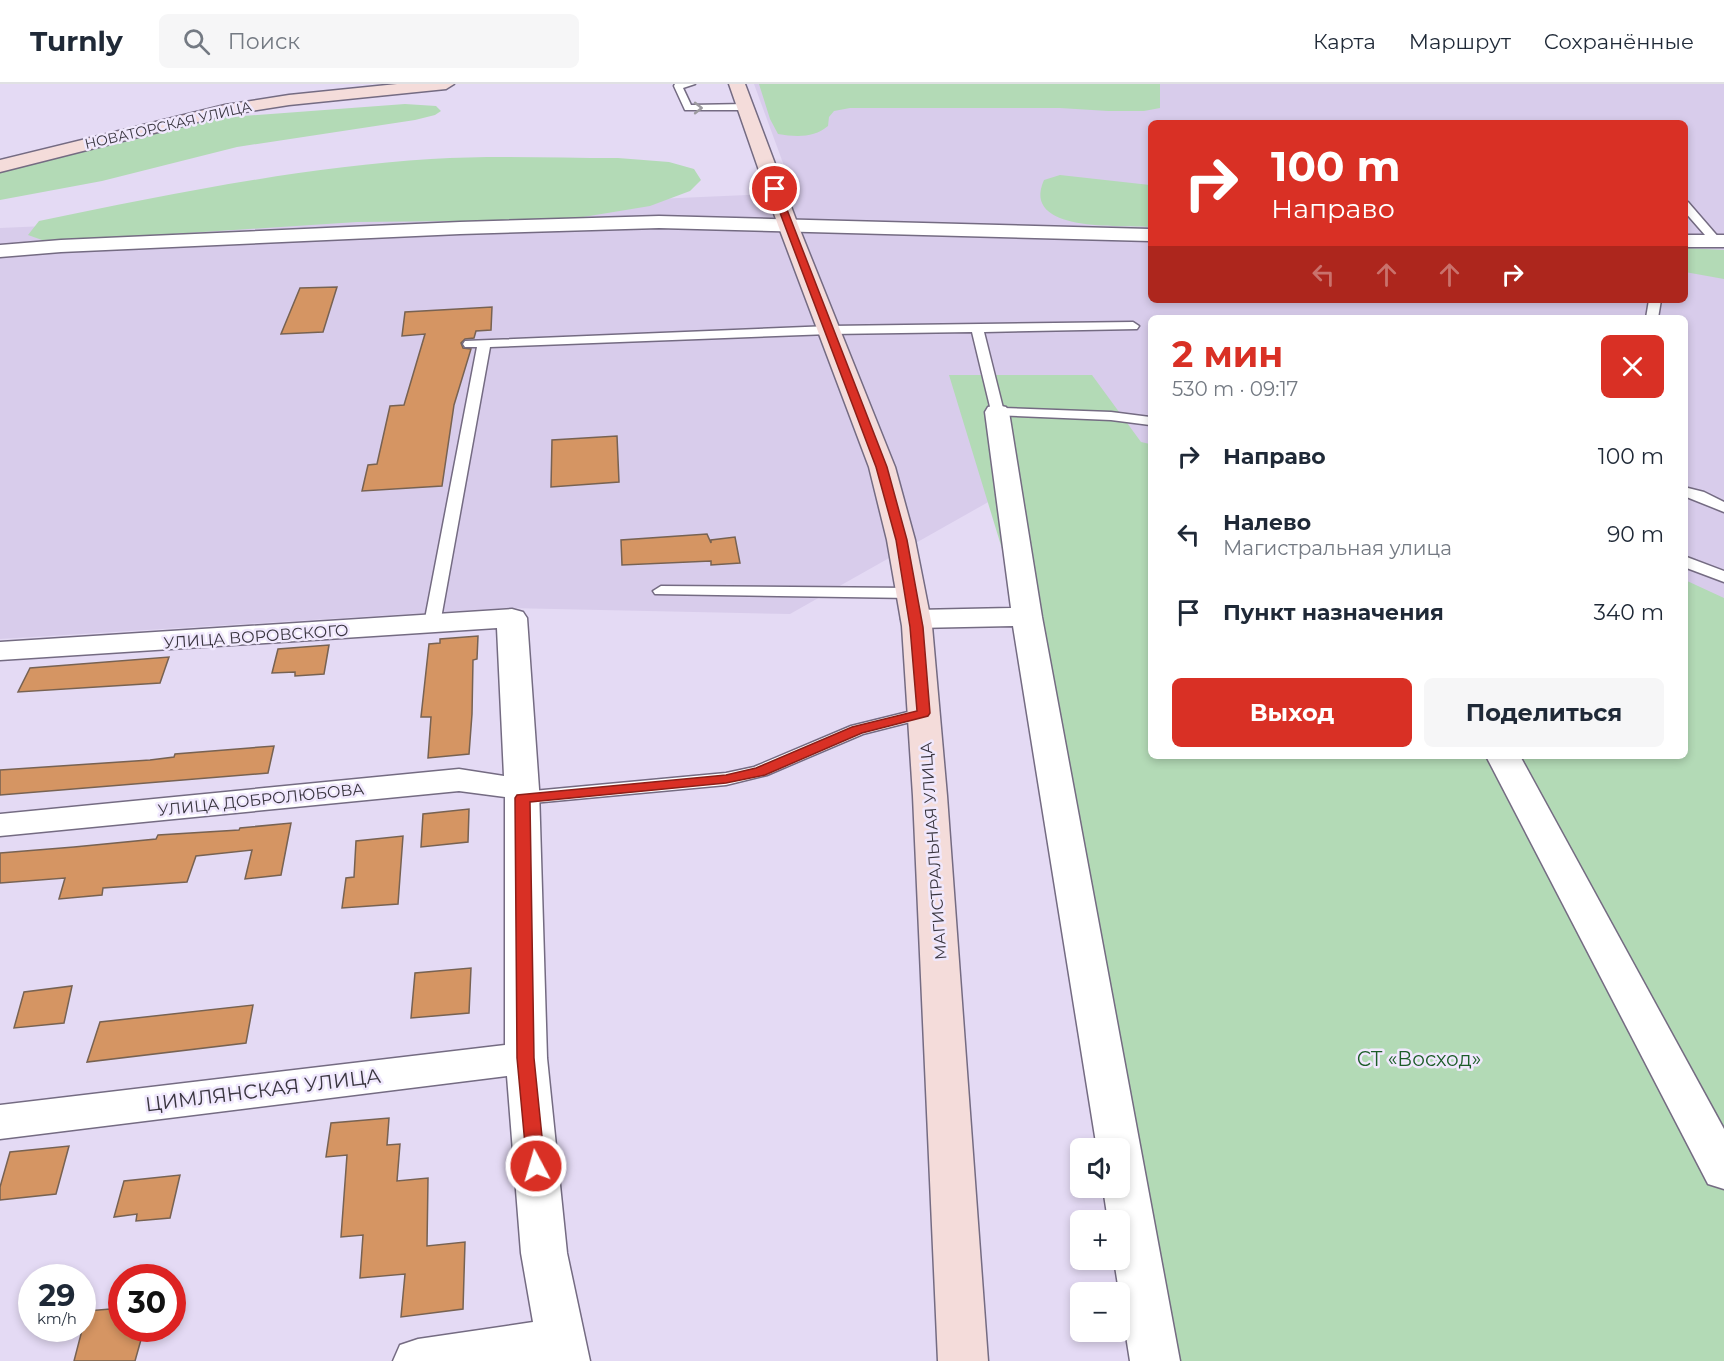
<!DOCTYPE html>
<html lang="ru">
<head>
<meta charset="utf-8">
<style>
  :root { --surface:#fff; --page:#f6f6f7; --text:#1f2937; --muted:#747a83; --line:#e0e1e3; --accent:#d93025 }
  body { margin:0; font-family:Montserrat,sans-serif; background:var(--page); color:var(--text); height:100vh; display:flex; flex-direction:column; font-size:22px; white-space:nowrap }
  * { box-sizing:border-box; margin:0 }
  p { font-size:20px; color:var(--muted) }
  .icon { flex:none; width:33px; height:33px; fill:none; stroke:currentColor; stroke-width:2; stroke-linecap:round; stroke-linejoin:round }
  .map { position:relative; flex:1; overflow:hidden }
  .sheet { position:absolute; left:1148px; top:231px; width:540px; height:444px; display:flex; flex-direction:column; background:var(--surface); border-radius:9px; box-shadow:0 3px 9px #0003 }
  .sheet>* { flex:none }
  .guide { position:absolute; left:1148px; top:36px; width:540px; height:183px; border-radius:9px; box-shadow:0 3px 9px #0003; background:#d93025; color:#fff; overflow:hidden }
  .fabs { position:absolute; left:1070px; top:1054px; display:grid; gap:12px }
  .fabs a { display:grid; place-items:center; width:60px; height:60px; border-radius:9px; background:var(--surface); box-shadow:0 3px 9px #0003; font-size:30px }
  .speed { position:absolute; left:18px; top:1180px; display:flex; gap:12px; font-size:30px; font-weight:700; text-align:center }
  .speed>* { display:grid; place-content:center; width:78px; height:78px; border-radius:50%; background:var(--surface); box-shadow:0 3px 9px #0003; line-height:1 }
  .speed small { font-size:15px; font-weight:400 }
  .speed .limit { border:9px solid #d22; background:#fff; color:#111 }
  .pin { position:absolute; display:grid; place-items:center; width:51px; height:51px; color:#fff; margin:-26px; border:3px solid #fff; border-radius:50%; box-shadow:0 2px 6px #0007 }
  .me { position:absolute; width:66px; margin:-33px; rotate:354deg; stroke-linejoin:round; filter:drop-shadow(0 0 4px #0008) }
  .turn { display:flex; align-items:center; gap:21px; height:126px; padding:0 24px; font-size:27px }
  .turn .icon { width:78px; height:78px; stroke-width:2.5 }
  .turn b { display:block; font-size:42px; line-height:51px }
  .lanes { display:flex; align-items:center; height:57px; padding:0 24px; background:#0003; justify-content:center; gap:30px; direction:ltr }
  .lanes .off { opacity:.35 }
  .round { display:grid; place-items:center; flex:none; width:63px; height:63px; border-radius:9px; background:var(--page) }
  .headline { display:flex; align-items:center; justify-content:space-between; height:102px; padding:0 24px }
  h1 { font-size:36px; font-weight:700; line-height:45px; color:var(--accent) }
  .cta { display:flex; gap:12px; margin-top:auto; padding:12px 24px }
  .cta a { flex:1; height:69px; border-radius:9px; background:var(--accent); color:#fff; font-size:24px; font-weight:700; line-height:69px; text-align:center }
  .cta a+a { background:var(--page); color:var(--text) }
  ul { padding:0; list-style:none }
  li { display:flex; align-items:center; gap:18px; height:78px; padding:0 24px }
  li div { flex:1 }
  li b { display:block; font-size:22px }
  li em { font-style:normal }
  header { display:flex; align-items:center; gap:36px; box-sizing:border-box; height:84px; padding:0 30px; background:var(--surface); border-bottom:2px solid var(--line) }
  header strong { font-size:28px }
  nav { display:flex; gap:33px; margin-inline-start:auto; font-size:21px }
  .search { width:420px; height:54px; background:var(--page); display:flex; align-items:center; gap:15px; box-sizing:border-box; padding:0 21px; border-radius:9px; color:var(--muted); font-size:22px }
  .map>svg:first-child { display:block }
  .built { fill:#d8cceb; fill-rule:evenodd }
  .green { fill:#b3dab6 }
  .building { fill:#d59563; stroke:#776252; stroke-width:1.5 }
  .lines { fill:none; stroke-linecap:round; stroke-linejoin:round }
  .lane-casing { stroke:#746b82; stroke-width:3 }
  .street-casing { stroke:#746b82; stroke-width:3 }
  .secondary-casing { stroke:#746b82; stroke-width:3 }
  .lane { fill:#fff; fill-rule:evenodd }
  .street { fill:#fff; fill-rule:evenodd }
  .secondary { fill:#f4dcda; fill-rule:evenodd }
  .oneway { stroke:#9c9a9f }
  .route { fill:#d93025; stroke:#8d1f18; stroke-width:1.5 }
  .labels { text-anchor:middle; stroke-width:5; stroke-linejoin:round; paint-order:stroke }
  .far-street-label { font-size:14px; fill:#39353f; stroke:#f0e8fd }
  .street-label { font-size:16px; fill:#39353f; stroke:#f0e8fd }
  .near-park-label { font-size:20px; fill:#1b5c28; stroke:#f0e8fd }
  .near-street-label { font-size:20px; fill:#39353f; stroke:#f0e8fd }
</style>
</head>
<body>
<header>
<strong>Turnly</strong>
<div class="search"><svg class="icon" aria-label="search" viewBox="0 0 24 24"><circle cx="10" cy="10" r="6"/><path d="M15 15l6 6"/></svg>Поиск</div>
<nav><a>Карта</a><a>Маршрут</a><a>Сохранённые</a></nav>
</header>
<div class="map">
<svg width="1724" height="1277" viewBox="0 0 1724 1277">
  <rect width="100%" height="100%" fill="#e4daf4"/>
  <path class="built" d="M754 0H1724V523L1685 513 1684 234H1150V375L1091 360 790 530 506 524 0 555V144L794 109ZM1150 39H1684V216H1150Z"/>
  <g class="green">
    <path d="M759 0H1160V24L1144 27H1108L1060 24H850L834 27 829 33 828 42C814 54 796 53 778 50L770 35Z"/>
    <polygon points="405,20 436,22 441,27 435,31 415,36 237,63 102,97 0,116 0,86 179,40 217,34"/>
    <path d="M618 74 669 78 694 85 701 96 690 107 650 122 565 136 357 138 97 155 42 156 28 151 39 137C166 111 301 83 431 75 493 71 556 74 618 74Z"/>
    <path d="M1060 91 1150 101V143C1121 141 1020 149 1044 96Z"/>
    <polygon points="1685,164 1724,166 1724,195 1685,188"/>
    <polygon points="949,291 1092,291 1141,358 1150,360 1150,672 1684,672 1685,496 1724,514 1724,1277 1139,1277 1119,1137 1119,1065 1017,514"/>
  </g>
  <g class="building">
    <polygon points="337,203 323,248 281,250 300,204"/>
    <polygon points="492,223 491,246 476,247 474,254 465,255 461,259 463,264 471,265 454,321 442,402 362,407 368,381 377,380 390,322 404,321 425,250 402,252 405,228"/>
    <polygon points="617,352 619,398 551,403 552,356"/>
    <polygon points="707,450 711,459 711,456 735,453 740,479 711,481 711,477 622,481 621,456"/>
    <polygon points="478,552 477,575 473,576 472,630 469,670 428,674 431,633 421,633 429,560 440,559 440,555"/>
    <polygon points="329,561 324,590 295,592 295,588 272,589 278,565"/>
    <polygon points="169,573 160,599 18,608 30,584"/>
    <polygon points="274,662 268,689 0,711 0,686 150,676 174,673 175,670"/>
    <polygon points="469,725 468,758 421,763 423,730"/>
    <polygon points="291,739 281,791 245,795 252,766 196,772 187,798 103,804 102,811 59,815 65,794 0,799 0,769 74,763 156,755 158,751 239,746 240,744"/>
    <polygon points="403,752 398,820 342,824 346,794 354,793 356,757"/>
    <polygon points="471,884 469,929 411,934 415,889"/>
    <polygon points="72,902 64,939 14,944 24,908"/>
    <polygon points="253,921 246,959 87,978 100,938"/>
    <polygon points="389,1034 387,1061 400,1060 397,1097 428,1094 427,1162 465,1158 463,1225 401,1233 405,1190 360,1194 363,1151 341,1153 347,1071 326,1073 331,1039"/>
    <polygon points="69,1062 56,1110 0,1116 0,1103 10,1068"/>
    <polygon points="180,1091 170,1134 136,1137 137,1130 114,1133 124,1097"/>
    <polygon points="122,1224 122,1245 144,1245 135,1277 74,1277 87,1227"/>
  </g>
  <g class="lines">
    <defs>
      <g id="lane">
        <polygon points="675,0 695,0 683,4 691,21 746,20 751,23 746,26 685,26 674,2"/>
        <polygon points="1684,117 1688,118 1720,155 1720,159 1712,159 1684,127"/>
        <polygon points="1649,216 1661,216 1658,234 1646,234"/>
        <polygon points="1133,238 1139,242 1137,245 984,248 1003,324 1111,328 1150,333 1150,341 1111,336 992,331 972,248 830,250 490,263 440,540 432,545 424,540 477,263 465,263 463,260 465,257 830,242"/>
        <polygon points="1684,403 1704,408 1724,418 1724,428 1684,412"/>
        <polygon points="1684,472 1724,487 1724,498 1684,483"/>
        <polygon points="661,502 911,504 919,509 911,514 655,510 653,507"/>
        <polygon points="924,624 930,625 933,629 930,633 863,650 767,691 726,701 522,720 515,718 512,714 515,710 522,708 726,689 754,683 851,642"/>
      </g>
      <g id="street">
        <polygon points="659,132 1150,145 1150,157 659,144 460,150 61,168 0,173 0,161 61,156 460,138"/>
        <rect x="1684" y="151" width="40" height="12"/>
        <polygon points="997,321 1006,323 1009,328 1042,533 1180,1277 1130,1277 1114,1176 1119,1176 1119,1137 1108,1137 1103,1104 1119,1104 1119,1065 1097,1065 1013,542 916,544 905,541 901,535 905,529 916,526 1011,524 985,328 988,323"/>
        <polygon points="512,525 523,528 527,534 539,705 547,974 567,1169 590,1277 393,1277 400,1261 418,1255 533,1238 521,1169 507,992 0,1055 0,1021 505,961 505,713 459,707 0,752 0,730 459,685 504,692 497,544 0,576 0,558"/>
        <polygon points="1486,672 1520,672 1724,1045 1724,1105 1708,1100"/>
      </g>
      <g id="secondary">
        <polygon points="397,0 454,0 446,5 289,21 225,31 0,88 0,76 225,21 289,11"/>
        <polygon points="729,0 745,0 798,141 895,383 915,456 932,542 947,712 988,1277 938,1277 913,712 902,542 887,456 869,383 778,141"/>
      </g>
    </defs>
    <use href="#lane" class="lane-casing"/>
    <use href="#street" class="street-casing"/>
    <use href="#secondary" class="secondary-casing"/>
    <use href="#lane" class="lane"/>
    <use href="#street" class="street"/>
    <use href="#secondary" class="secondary"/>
  </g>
  <defs><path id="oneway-chevron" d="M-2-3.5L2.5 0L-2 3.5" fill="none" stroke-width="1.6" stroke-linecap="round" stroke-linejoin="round" transform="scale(1.5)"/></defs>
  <use class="oneway" href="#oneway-chevron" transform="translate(698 24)"/>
  <polygon class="route" points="775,102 779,105 887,383 907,456 923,543 930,629 928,632 862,649 765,691 726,699 530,718 534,974 545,1082 542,1088 536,1090 529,1088 527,1082 517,974 515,714 517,711 726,691 756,684 852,643 917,627 910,543 896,456 876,383 771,105"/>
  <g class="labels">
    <g class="far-street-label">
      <text transform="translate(168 41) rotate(-13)" y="5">НОВАТОРСКАЯ УЛИЦА</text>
    </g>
    <g class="street-label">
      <text transform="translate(256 552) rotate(-4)" y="6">УЛИЦА ВОРОВСКОГО</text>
      <text transform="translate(261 715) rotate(-6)" y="6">УЛИЦА ДОБРОЛЮБОВА</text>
      <text transform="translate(933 767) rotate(-94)" y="6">МАГИСТРАЛЬНАЯ УЛИЦА</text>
    </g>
    <g class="near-park-label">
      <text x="1419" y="982">СТ «Восход»</text>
    </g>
    <g class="near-street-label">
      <text transform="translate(263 1006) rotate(-7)" y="7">ЦИМЛЯНСКАЯ УЛИЦА</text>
    </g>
  </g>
</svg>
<div class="fabs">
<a><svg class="icon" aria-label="sound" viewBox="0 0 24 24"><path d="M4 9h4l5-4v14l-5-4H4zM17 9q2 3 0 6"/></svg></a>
<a>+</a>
<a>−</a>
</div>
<div class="speed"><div>29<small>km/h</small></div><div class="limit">30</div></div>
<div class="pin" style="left:775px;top:105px;background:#d93025"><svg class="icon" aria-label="arrive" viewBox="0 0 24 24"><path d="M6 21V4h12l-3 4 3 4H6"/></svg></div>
<svg class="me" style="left:536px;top:1082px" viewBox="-20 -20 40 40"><circle r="17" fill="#d93025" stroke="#fff" stroke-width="3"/><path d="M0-11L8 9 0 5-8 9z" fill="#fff"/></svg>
<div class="guide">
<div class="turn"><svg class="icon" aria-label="right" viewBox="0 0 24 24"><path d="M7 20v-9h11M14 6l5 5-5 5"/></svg><div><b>100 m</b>Направо</div></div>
<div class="lanes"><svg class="icon off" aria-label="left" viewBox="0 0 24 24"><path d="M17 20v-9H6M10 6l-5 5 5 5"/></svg><svg class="icon off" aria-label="ahead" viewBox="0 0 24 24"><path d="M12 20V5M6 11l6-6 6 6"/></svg><svg class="icon off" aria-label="ahead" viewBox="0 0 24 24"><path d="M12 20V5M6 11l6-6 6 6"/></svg><svg class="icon" aria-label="right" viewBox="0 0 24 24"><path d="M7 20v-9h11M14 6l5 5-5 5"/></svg></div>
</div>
<section class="sheet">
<div class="headline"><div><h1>2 мин</h1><p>530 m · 09:17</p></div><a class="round" style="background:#d93025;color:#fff"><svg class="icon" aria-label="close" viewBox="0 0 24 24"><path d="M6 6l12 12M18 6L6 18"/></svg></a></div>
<ul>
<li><svg class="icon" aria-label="right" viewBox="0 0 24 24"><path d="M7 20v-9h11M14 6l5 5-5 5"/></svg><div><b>Направо</b></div><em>100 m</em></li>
<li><svg class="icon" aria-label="left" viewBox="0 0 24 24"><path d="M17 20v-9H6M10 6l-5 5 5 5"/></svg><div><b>Налево</b><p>Магистральная улица</p></div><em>90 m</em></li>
<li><svg class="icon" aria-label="arrive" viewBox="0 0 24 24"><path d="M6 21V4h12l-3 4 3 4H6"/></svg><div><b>Пункт назначения</b></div><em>340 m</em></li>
</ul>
<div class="cta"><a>Выход</a><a>Поделиться</a></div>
</section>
</div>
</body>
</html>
